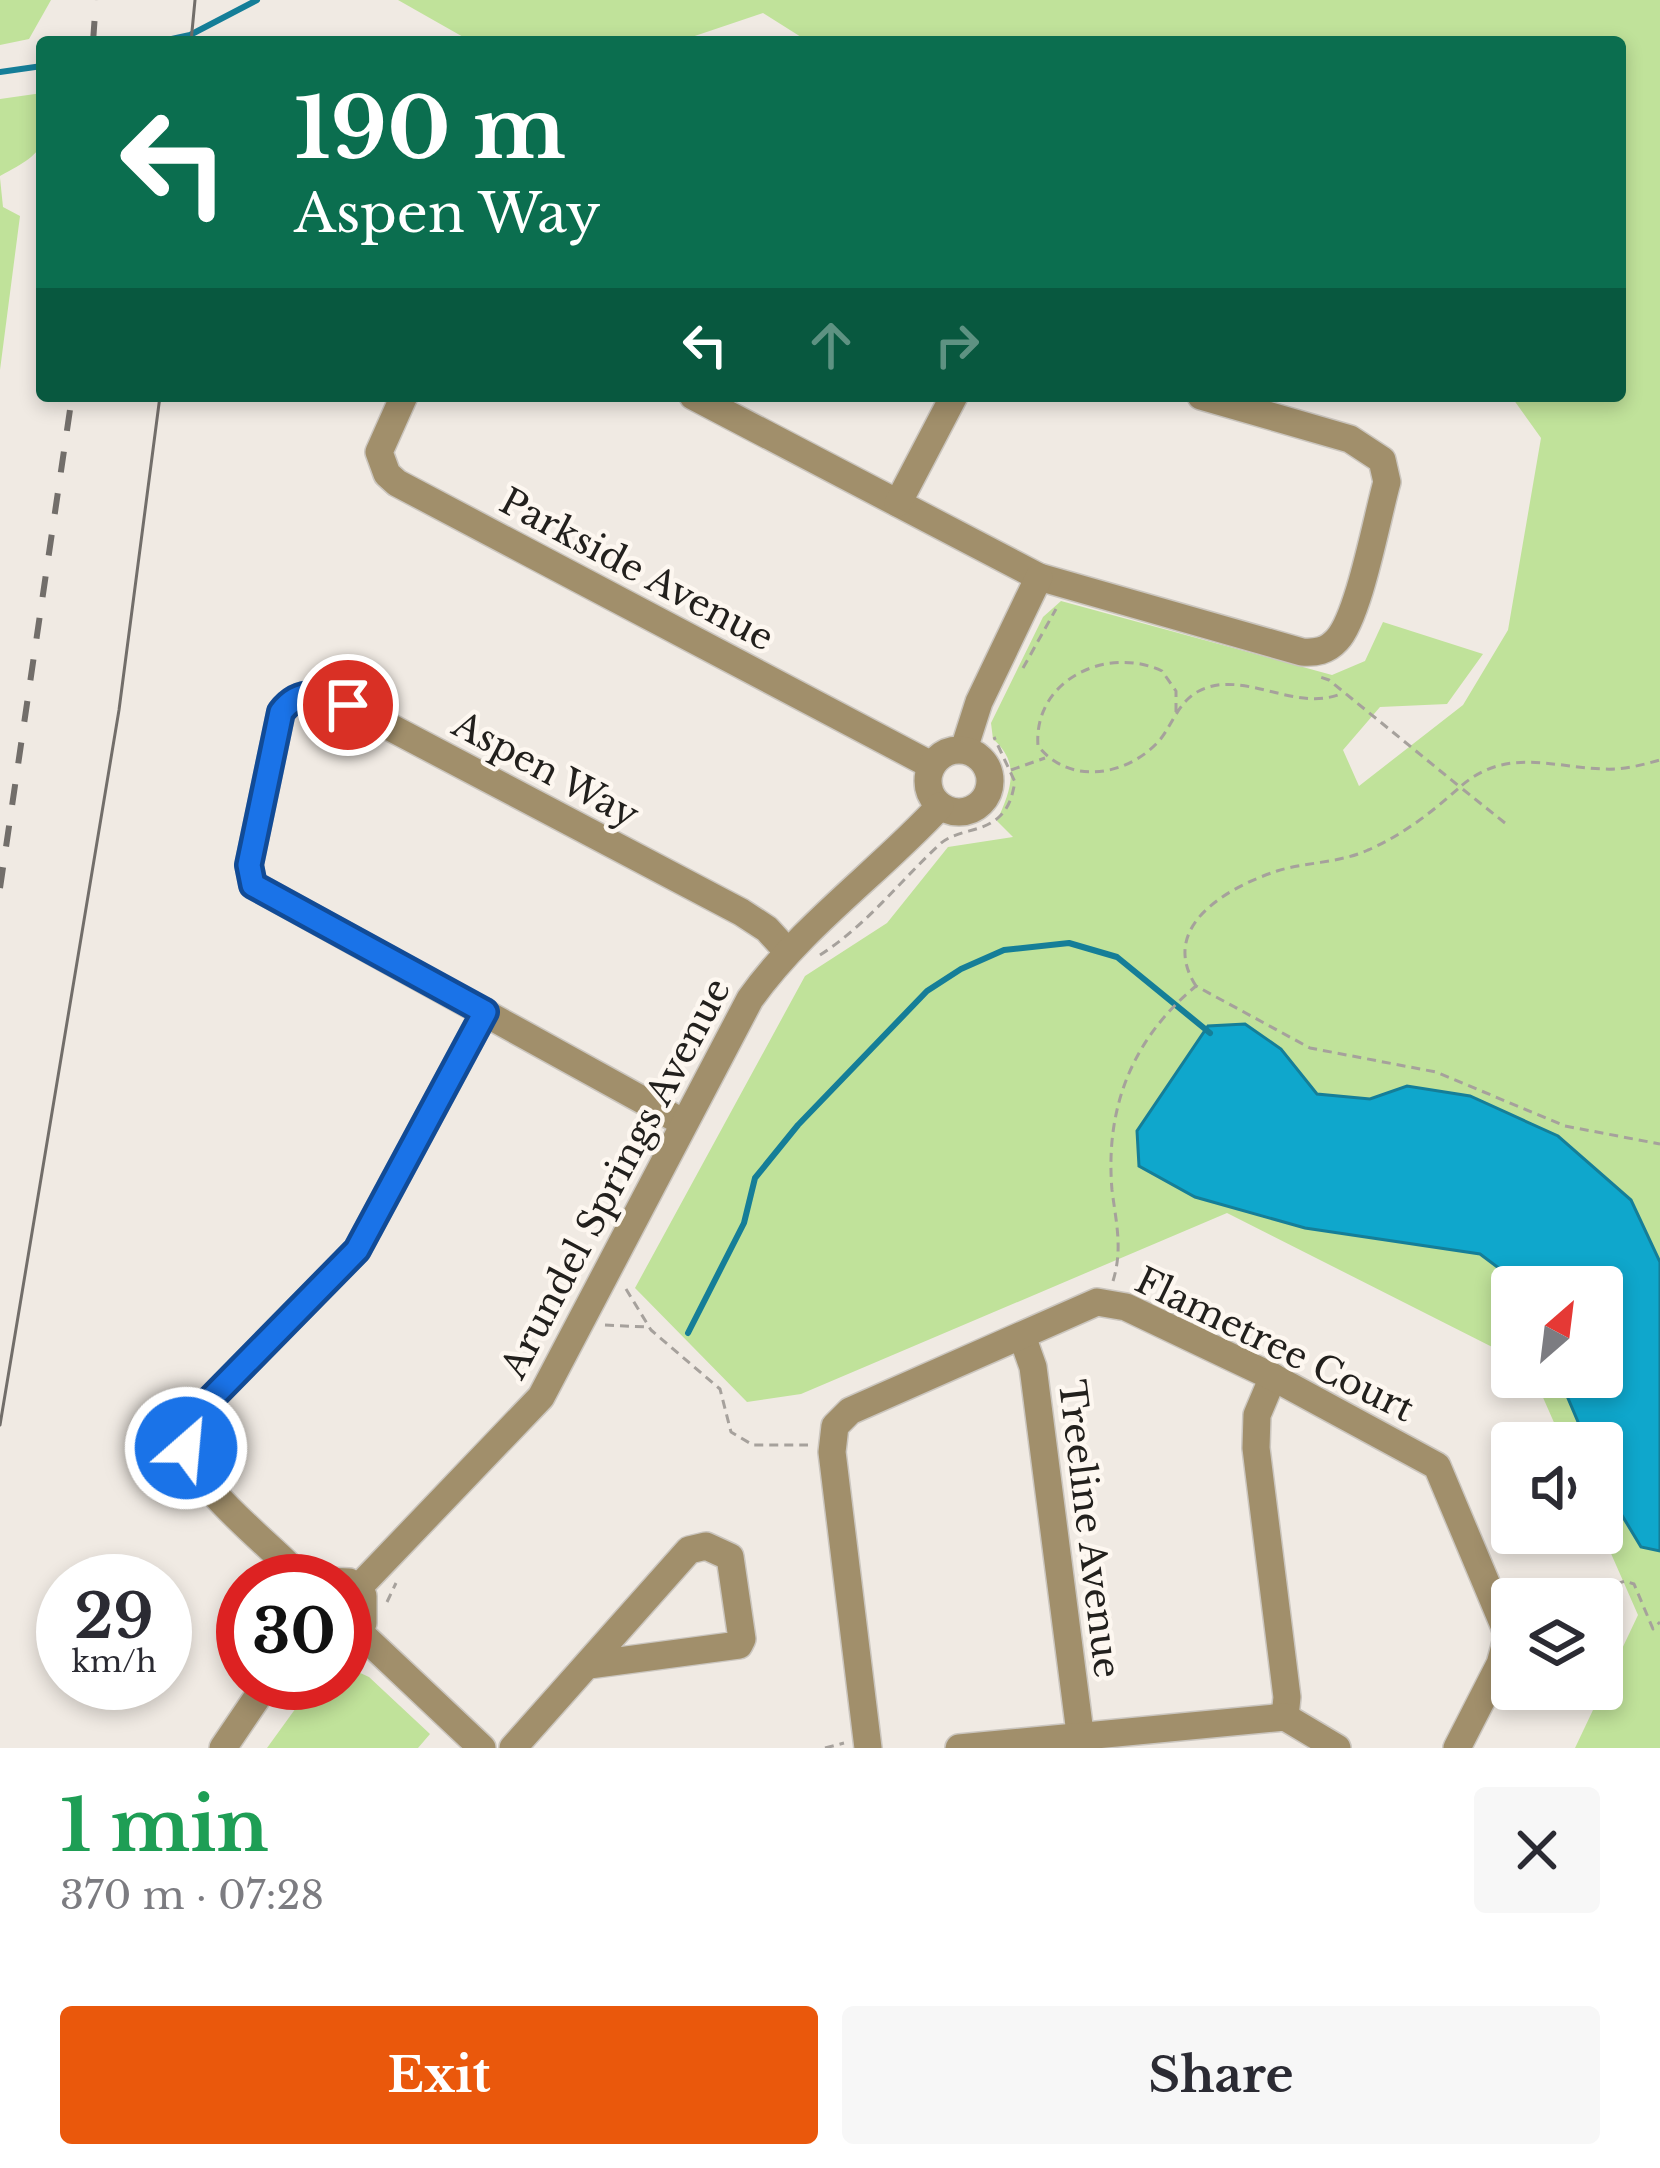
<!DOCTYPE html>
<html lang="en">
<head>
<meta charset="utf-8">
<style>
  :root { --surface:#fff; --page:#f7f7f7; --text:#2b2b33; --muted:#7c7c81; --accent:#ea580c }
  body { margin:0; font-family:"Libre Baskerville",serif; background:var(--page); color:var(--text); height:100vh; display:flex; flex-direction:column; font-size:45px; white-space:nowrap }
  * { box-sizing:border-box; margin:0 }
  p { font-size:39px; color:var(--muted) }
  .icon { flex:none; width:66px; height:66px; fill:none; stroke:currentColor; stroke-width:2; stroke-linecap:round; stroke-linejoin:round }
  .map { position:relative; height:1748px; overflow:hidden }
  .side { display:flex; flex-direction:column; background:var(--surface); flex:1 }
  .side>* { flex:none }
  .hud { position:absolute; left:36px; top:36px; width:1590px; height:366px; border-radius:12px; box-shadow:0 6px 18px #0003; background:#0b6e4f; color:#fff; overflow:hidden }
  .needle { width:78px; rotate:28deg }
  .tools { position:absolute; left:1491px; top:1266px; display:grid; gap:24px }
  .tools a { display:grid; place-items:center; width:132px; height:132px; border-radius:12px; background:var(--surface); box-shadow:0 6px 18px #0003; font-size:60px }
  .speed { position:absolute; left:36px; top:1554px; display:flex; gap:24px; font-size:60px; font-weight:700; text-align:center }
  .speed>* { display:grid; place-content:center; width:156px; height:156px; border-radius:50%; background:var(--surface); box-shadow:0 6px 18px #0003; line-height:1 }
  .speed small { font-size:30px; font-weight:400 }
  .speed .limit { border:18px solid #d22; background:#fff; color:#111 }
  .pin { position:absolute; display:grid; place-items:center; width:102px; height:102px; color:#fff; margin:-51px; border:6px solid #fff; border-radius:50%; box-shadow:0 3px 12px #0007 }
  .me { position:absolute; width:132px; margin:-66px; rotate:27deg; stroke-linejoin:round; filter:drop-shadow(0 0 9px #0008) }
  .turn { display:flex; align-items:center; gap:42px; height:252px; padding:0 60px; font-size:54px }
  .turn .icon { width:156px; height:156px; stroke-width:2.5 }
  .turn b { display:block; font-size:84px; line-height:102px }
  .lanes { display:flex; align-items:center; height:114px; padding:0 60px; background:#0003; justify-content:center; gap:60px; direction:ltr }
  .lanes .off { opacity:.35 }
  .round { display:grid; place-items:center; flex:none; width:126px; height:126px; border-radius:12px; background:var(--page) }
  .summary { display:flex; align-items:center; justify-content:space-between; height:204px; padding:0 60px }
  h1 { font-size:72px; font-weight:700; line-height:90px; color:#1e9e55 }
  .primary-button { display:flex; gap:24px; margin-top:auto; padding:24px 60px }
  .primary-button a { flex:1; height:138px; border-radius:12px; background:var(--accent); color:#fff; font-size:48px; font-weight:700; line-height:138px; text-align:center }
  .primary-button a+a { background:var(--page); color:var(--text) }
  .map>svg:first-child { display:block }
  .green { fill:#c0e29a }
  .water { fill:#0fa7cc; stroke:#157e98; stroke-width:3 }
  .lines { fill:none; stroke-linecap:round; stroke-linejoin:round }
  .stream { stroke:#157e98; stroke-width:6 }
  .minor-casing { stroke:#cbc6bf; stroke-width:30 }
  .path { stroke:#a6a19c; stroke-width:3; stroke-dasharray:9 6; stroke-linecap:butt }
  .minor { stroke:#a18f6b; stroke-width:27 }
  .tram { stroke:#726e6a; stroke-width:3 }
  .rail { stroke:#726e6a; stroke-width:6; stroke-dasharray:21 21; stroke-linecap:butt }
  .route-casing { stroke:#114b97; stroke-width:30 }
  .route { stroke:#1a73e8; stroke-width:21 }
  .labels { text-anchor:middle; stroke-width:9; stroke-linejoin:round; paint-order:stroke }
  .street-label { font-size:36px; fill:#22201d; stroke:#fdf7f0 }
</style>
</head>
<body>
<div class="map">
<svg width="1660" height="1748" viewBox="0 0 1660 1748">
  <rect width="100%" height="100%" fill="#f0eae3"/>
  <g class="green">
    <polygon points="0,0 51,0 29,39 0,45"/>
    <path d="M398 0H1660V1748H1575L1638 1615 1602 1533V1443H1563L1534 1377H1602V1287H1512V1357L1227 1213 801 1394 747 1402 635 1288 805 976 887 923 948 847 1013 837 997 821C1011 790 1021 763 993 739L991 723 1043 617 1061 601 1332 675 1365 661 1383 622 1483 654 1447 704 1380 707 1343 750 1359 786 1463 705 1508 630 1541 438 1511 396H1620V42H809L763 13 677 42H472Z"/>
    <path d="M42 93C42 149 51 149 0 176V99Z"/>
    <polygon points="0,178 3,207 20,216 0,370"/>
    <polygon points="345,1666 369,1677 430,1734 418,1748 267,1748 314,1683 345,1683"/>
  </g>
  <polygon class="water" points="1245,1024 1281,1049 1317,1094 1370,1099 1407,1086 1470,1096 1558,1136 1631,1200 1660,1262 1660,1551 1641,1547 1602,1482 1602,1443 1587,1443 1559,1377 1602,1377 1602,1287 1524,1287 1480,1254 1305,1228 1195,1197 1139,1166 1137,1131 1208,1026"/>
  <g class="lines">
    <g class="stream">
      <polyline points="158,42 190,35 257,0"/>
      <polyline points="0,72 42,66"/>
      <polyline points="688,1333 744,1223 755,1178 798,1125 927,991 961,969 1004,950 1069,943 1117,957 1210,1033"/>
    </g>
    <defs>
      <g id="minor">
        <polyline points="404,396 379,452 387,474 397,483 931,765"/>
        <path d="M693 396 1039 577 1302 652C1316 653 1327 651 1337 640 1359 617 1377 517 1387 482L1382 460 1350 439 1201 396"/>
        <polyline points="898,503 954,396"/>
        <polyline points="964,749 979,702 1039,577"/>
        <circle cx="959" cy="781" r="31"/>
        <path d="M684 1123 253 885 249 865 281 712C300 687 323 694 348 705L741 912 767 929 788 952"/>
        <polyline points="1022,1336 1033,1367 1080,1733"/>
        <polyline points="1273,1377 1257,1415 1256,1448 1287,1697 1285,1717"/>
        <path d="M304 1581C275 1548 189 1485 186 1443 186 1433 190 1425 194 1416L357 1250 485 1012"/>
        <polyline points="325,1581 349,1582 363,1596 363,1623 345,1639"/>
        <path d="M358 1588 541 1397 750 999C802 926 879 872 940 806"/>
        <polyline points="358,1631 482,1748"/>
        <polyline points="223,1748 267,1683"/>
        <polyline points="513,1748 689,1550 706,1546 730,1557 742,1639 739,1645 589,1665"/>
        <polyline points="868,1748 832,1452 835,1426 850,1411 1097,1302 1126,1307 1273,1377 1437,1466 1508,1635 1500,1664 1457,1748"/>
        <polyline points="959,1748 1285,1717 1337,1748"/>
      </g>
    </defs>
    <use href="#minor" class="minor-casing"/>
    <g class="path">
      <polyline points="1023,668 1056,609"/>
      <path d="M1176 712V691L1162 671C1107 645 1033 680 1038 746 1070 786 1127 776 1159 741 1173 724 1178 702 1199 691 1243 668 1296 714 1343 693"/>
      <polyline points="1011,770 1045,758"/>
      <path d="M1505 823 1460 787C1505 747 1550 767 1604 769 1623 770 1642 765 1660 760"/>
      <path d="M820 955C868 924 899 882 940 844 957 829 983 833 1000 816 1010 806 1012 796 1015 782L994 737"/>
      <path d="M1196 986C1158 927 1226 888 1277 871 1306 862 1340 863 1368 850 1403 835 1432 812 1460 787L1329 680 1317 676"/>
      <path d="M1113 1281C1123 1249 1116 1222 1112 1190 1105 1108 1132 1039 1196 986L1310 1048 1436 1072 1565 1126 1660 1144"/>
      <polyline points="626,1289 651,1330 720,1389 731,1432 753,1445 808,1445"/>
      <polyline points="605,1325 647,1327"/>
      <polyline points="1573,1599 1625,1581 1634,1584 1653,1629 1660,1622"/>
      <polyline points="387,1602 396,1583"/>
      <polyline points="825,1748 844,1743"/>
    </g>
    <use href="#minor" class="minor"/>
    <g class="tram">
      <polyline points="191,42 195,0"/>
      <polyline points="0,1425 119,710 160,396"/>
    </g>
    <g class="rail">
      <polyline points="93,42 96,0"/>
      <polyline points="0,888 72,396"/>
    </g>
  </g>
  <g class="lines">
    <defs>
      <path id="route" d="M186 1448 194 1416 357 1250 485 1012 253 885 249 865 281 712C300 687 323 694 348 705"/>
    </defs>
    <use href="#route" class="route-casing"/>
    <use href="#route" class="route"/>
  </g>
  <g class="labels">
    <g class="street-label">
      <text transform="translate(637 569) rotate(28)" y="13">Parkside Avenue</text>
      <text transform="translate(546 769) rotate(28)" y="13">Aspen Way</text>
      <text transform="translate(615 1178) rotate(-62)" y="13">Arundel Springs Avenue</text>
      <text transform="translate(1275 1344) rotate(26)" y="13">Flametree Court</text>
      <text transform="translate(1090 1529) rotate(83)" y="13">Treeline Avenue</text>
    </g>
  </g>
</svg>
<div class="tools">
<a><svg class="needle" viewBox="-14 -14 28 28"><path d="M0-13l5 13h-10z" fill="#e53935"/><path d="M0 13l5-13h-10z" fill="#7c7c81"/></svg></a>
<a><svg class="icon" aria-label="sound" viewBox="0 0 24 24"><path d="M4 9h4l5-4v14l-5-4H4zM17 9q2 3 0 6"/></svg></a>
<a><svg class="icon" aria-label="layers" viewBox="0 0 24 24"><path d="M12 4l9 5-9 5-9-5zM3 14l9 5 9-5"/></svg></a>
</div>
<div class="speed"><div>29<small>km/h</small></div><div class="limit">30</div></div>
<div class="pin" style="left:348px;top:705px;background:#d93025"><svg class="icon" aria-label="arrive" viewBox="0 0 24 24"><path d="M6 21V4h12l-3 4 3 4H6"/></svg></div>
<svg class="me" style="left:186px;top:1448px" viewBox="-20 -20 40 40"><circle r="17" fill="#1a73e8" stroke="#fff" stroke-width="3"/><path d="M0-11L8 9 0 5-8 9z" fill="#fff"/></svg>
<div class="hud">
<div class="turn"><svg class="icon" aria-label="left" viewBox="0 0 24 24"><path d="M17 20v-9H6M10 6l-5 5 5 5"/></svg><div><b>190 m</b>Aspen Way</div></div>
<div class="lanes"><svg class="icon" aria-label="left" viewBox="0 0 24 24"><path d="M17 20v-9H6M10 6l-5 5 5 5"/></svg><svg class="icon off" aria-label="ahead" viewBox="0 0 24 24"><path d="M12 20V5M6 11l6-6 6 6"/></svg><svg class="icon off" aria-label="right" viewBox="0 0 24 24"><path d="M7 20v-9h11M14 6l5 5-5 5"/></svg></div>
</div>
</div>
<section class="side">
<div class="summary"><div><h1>1 min</h1><p>370 m · 07:28</p></div><a class="round"><svg class="icon" aria-label="close" viewBox="0 0 24 24"><path d="M6 6l12 12M18 6L6 18"/></svg></a></div>
<div class="primary-button"><a>Exit</a><a>Share</a></div>
</section>
</body>
</html>
